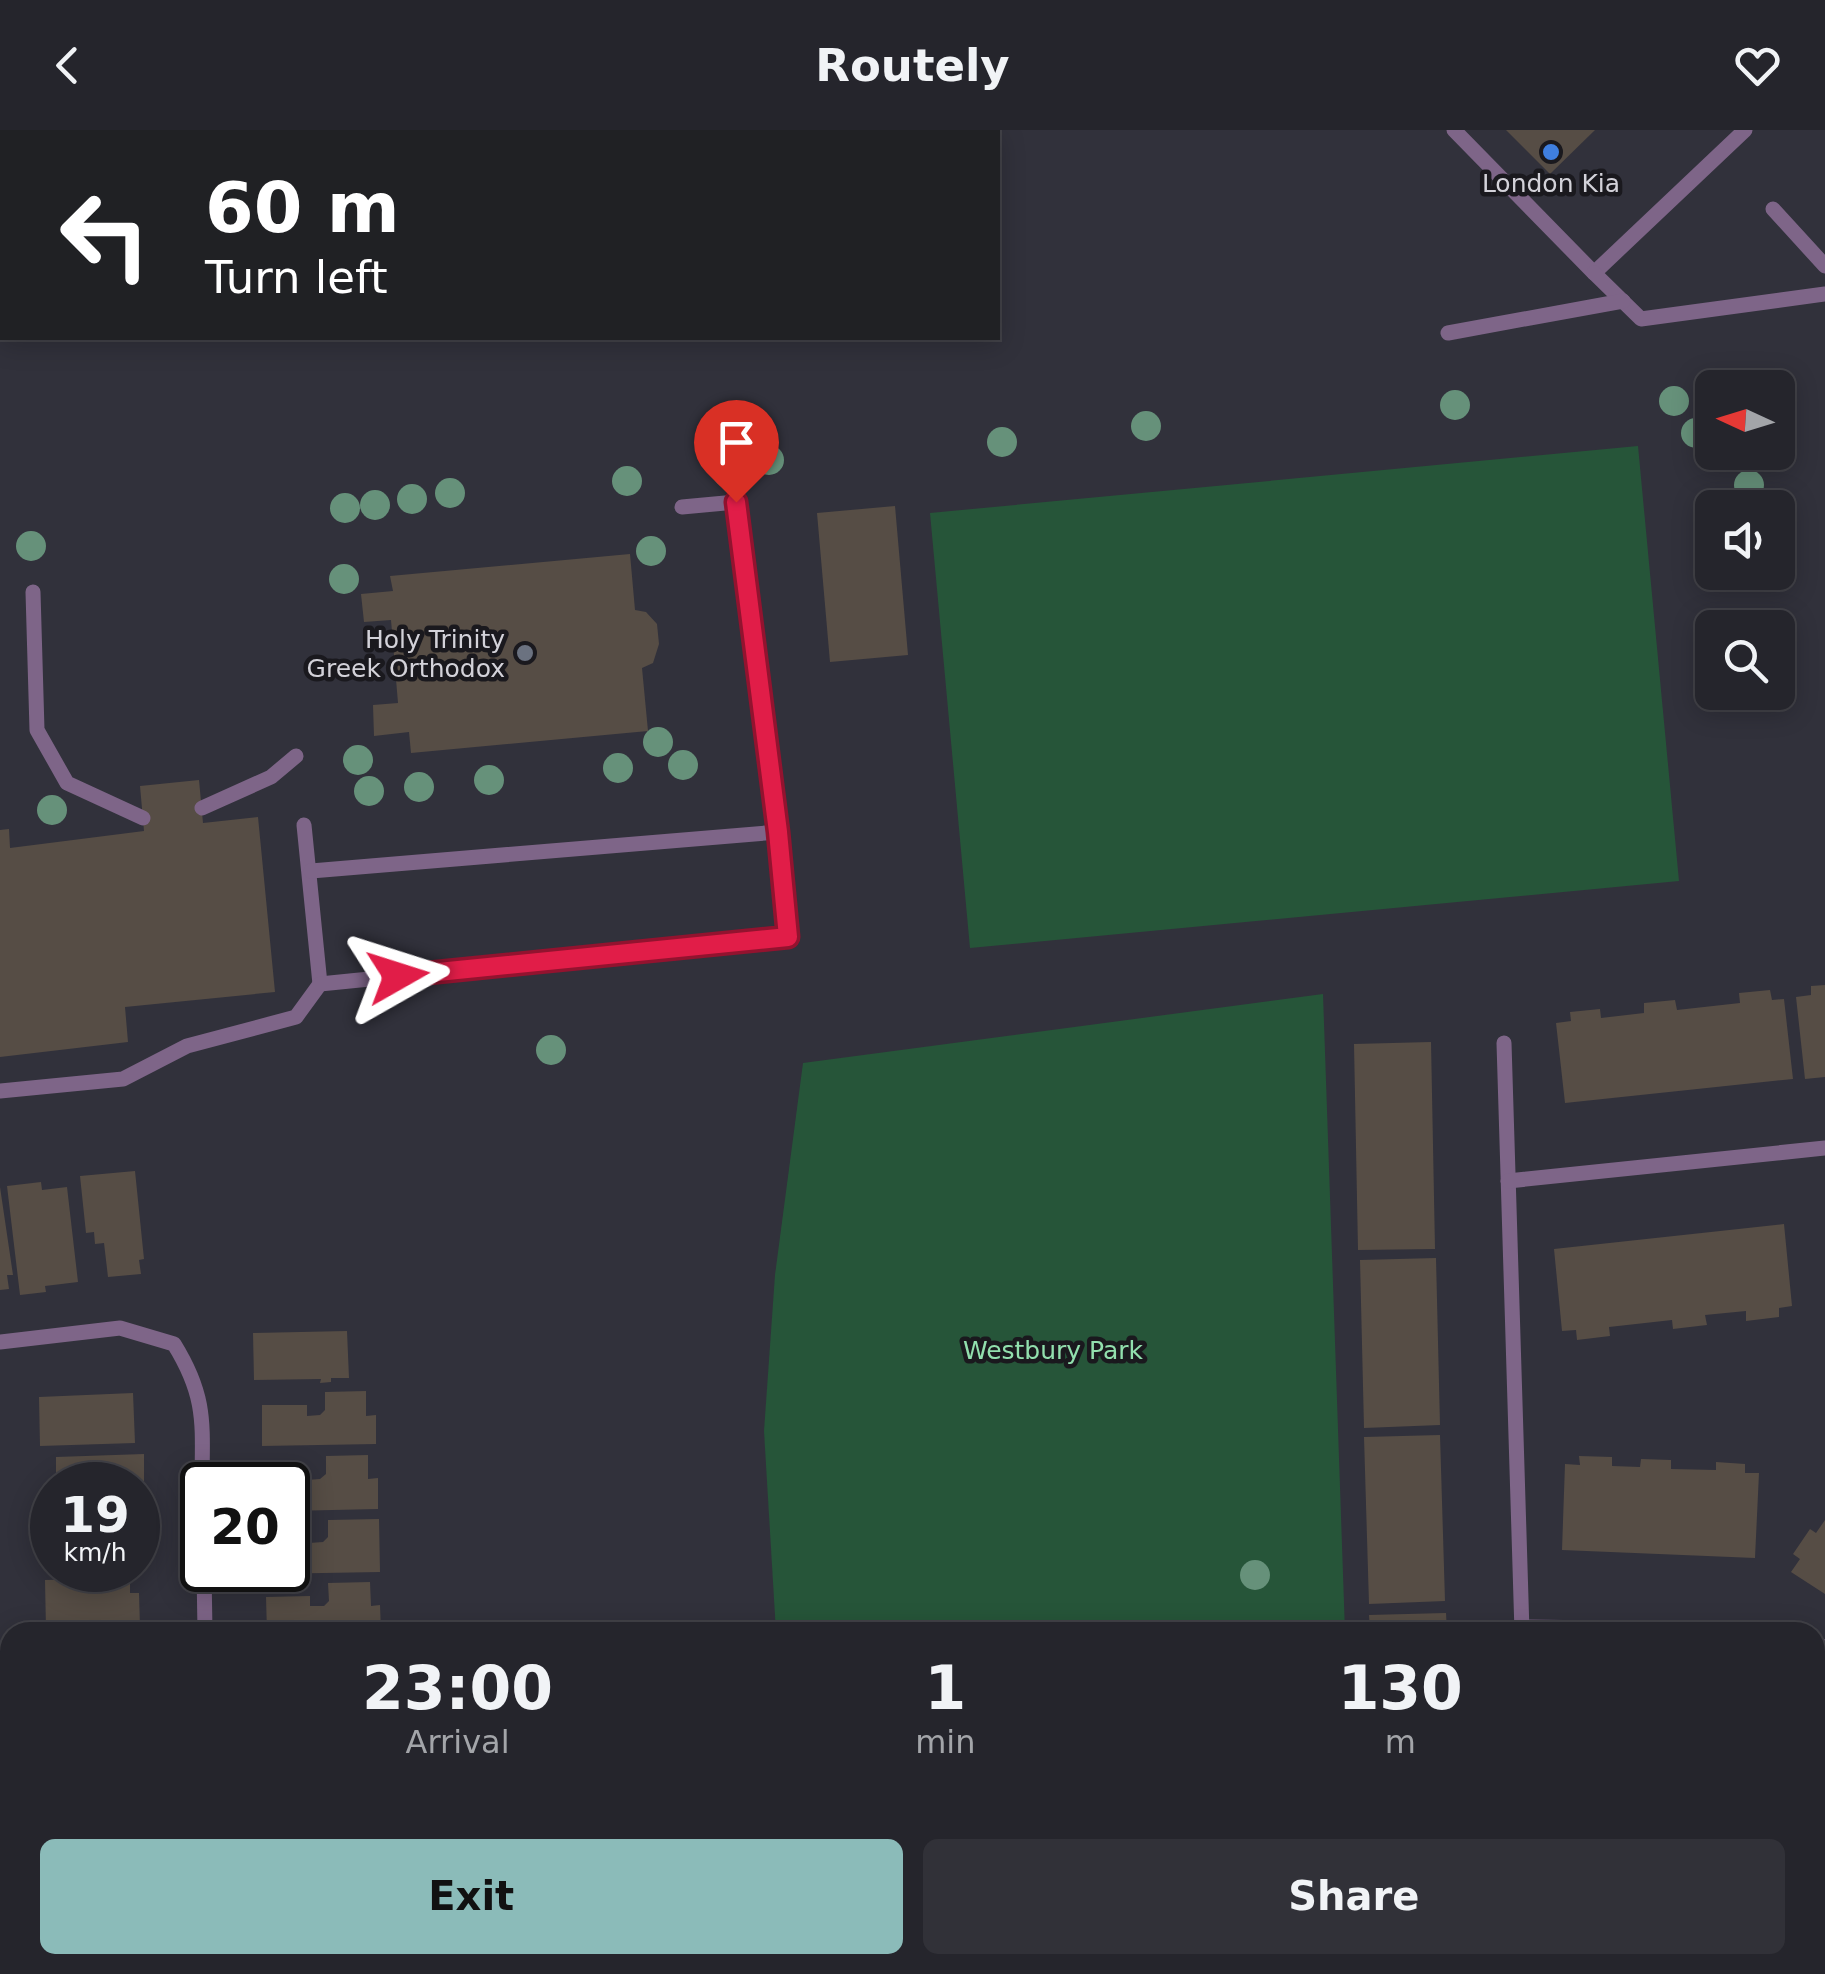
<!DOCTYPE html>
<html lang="en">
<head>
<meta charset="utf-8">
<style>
  :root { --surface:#25252c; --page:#313138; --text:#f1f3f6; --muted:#a3a5a9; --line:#424248; --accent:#8bbbb9 }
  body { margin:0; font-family:"DejaVu Sans",sans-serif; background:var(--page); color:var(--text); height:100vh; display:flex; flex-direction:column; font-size:38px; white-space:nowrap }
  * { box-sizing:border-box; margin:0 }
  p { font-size:32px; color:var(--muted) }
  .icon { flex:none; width:55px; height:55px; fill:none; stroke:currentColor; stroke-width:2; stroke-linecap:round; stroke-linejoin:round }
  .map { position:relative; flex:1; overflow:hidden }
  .sheet { position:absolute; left:0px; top:1492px; width:1825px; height:352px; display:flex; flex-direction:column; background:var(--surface); border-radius:30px 30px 0 0; box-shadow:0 5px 25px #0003,0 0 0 2px var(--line) }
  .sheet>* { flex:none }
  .top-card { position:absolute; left:0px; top:0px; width:1000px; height:210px; box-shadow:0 5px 25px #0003,0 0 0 2px var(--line); background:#202124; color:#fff; overflow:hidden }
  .needle { width:65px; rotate:274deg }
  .fabs { position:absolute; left:1695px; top:240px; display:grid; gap:20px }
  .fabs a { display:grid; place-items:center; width:100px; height:100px; border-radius:15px; background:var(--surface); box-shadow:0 5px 25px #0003,0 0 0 2px var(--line); font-size:50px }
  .speed { position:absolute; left:30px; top:1332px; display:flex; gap:20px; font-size:50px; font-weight:700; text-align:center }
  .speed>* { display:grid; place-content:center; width:130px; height:130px; border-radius:50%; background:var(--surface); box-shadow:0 5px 25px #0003,0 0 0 2px var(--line); line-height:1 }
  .speed small { font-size:25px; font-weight:400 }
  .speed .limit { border:5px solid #111; border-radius:15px; background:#fff; color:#111 }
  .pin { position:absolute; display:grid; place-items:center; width:85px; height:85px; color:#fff; margin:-102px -42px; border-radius:50% 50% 50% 0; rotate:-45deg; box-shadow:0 0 10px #0007 }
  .pin .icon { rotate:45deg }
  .me { position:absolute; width:110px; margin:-55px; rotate:84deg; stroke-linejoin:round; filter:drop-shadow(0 0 8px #0008) }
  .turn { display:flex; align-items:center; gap:35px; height:210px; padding:0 40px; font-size:45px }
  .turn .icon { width:130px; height:130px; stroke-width:2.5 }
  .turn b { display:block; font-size:70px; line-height:85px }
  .eta { display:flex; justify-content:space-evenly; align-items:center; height:170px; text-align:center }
  .eta b { font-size:60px; font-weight:600; line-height:70px }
  .primary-button { display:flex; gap:20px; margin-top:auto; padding:20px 40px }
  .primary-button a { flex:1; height:115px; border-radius:15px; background:var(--accent); color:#111; font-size:40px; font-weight:600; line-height:115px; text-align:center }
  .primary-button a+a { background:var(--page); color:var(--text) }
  header { display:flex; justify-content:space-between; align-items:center; height:130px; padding:0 40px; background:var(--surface); font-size:45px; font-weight:600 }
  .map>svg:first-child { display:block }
  .green { fill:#265539 }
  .building { fill:#564d45 }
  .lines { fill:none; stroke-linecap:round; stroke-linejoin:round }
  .service { stroke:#7e6588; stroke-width:15 }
  .minor { stroke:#7e6588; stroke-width:20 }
  .tree { fill:#66917a }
  .route-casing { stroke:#92132f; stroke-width:25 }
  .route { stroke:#e11d48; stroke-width:18 }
  .shop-dot { fill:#3f7fe0; stroke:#1a191e; stroke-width:4 }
  .worship-dot { fill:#6b7280; stroke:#1a191e; stroke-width:4 }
  .labels { text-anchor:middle; stroke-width:9; stroke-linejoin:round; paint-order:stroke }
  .poi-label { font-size:25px; fill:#d3d2d9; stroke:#1a191e }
  .park-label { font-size:25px; fill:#92e0ae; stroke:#1a191e }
</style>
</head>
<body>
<header><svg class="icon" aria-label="back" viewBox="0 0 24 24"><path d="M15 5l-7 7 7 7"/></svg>Routely<svg class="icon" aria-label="heart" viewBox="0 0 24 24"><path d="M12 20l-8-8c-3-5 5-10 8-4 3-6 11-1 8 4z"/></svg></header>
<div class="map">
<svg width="1825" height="1844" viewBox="0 0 1825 1844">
  <rect width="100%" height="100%" fill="#31313b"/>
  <g class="green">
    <polygon points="1638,316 1679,751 970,818 930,383"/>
    <polygon points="1323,864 1345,1502 776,1502 764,1301 775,1145 803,933"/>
  </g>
  <g class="building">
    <polygon points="1506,0 1595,0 1550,44"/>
    <polygon points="895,376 908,525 830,532 817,383"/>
    <polygon points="630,424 635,480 646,482 657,494 659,514 653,533 642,538 648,601 411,623 409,602 374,606 373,575 398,573 391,490 364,492 361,464 393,461 390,446"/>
    <polygon points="199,650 203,693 258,687 275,862 125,877 128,912 0,927 0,700 9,699 10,718 144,701 140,656"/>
    <polygon points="1825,855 1825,947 1805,949 1796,867 1811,865 1811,856"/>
    <polygon points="1770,860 1772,870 1784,869 1793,949 1565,973 1556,893 1571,891 1570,882 1600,879 1601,888 1644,883 1644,873 1675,870 1677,880 1740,873 1739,863"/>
    <polygon points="1431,912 1435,1119 1358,1120 1354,914"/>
    <polygon points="135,1041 144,1129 139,1130 141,1144 108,1147 104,1113 95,1114 94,1102 86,1103 80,1046"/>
    <polygon points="41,1052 42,1060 67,1057 78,1152 45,1156 46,1162 20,1165 7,1056"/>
    <polygon points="0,1057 13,1145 7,1145 9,1159 0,1160"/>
    <polygon points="1784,1094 1792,1176 1779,1178 1779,1187 1746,1191 1746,1181 1705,1185 1707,1195 1673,1199 1672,1190 1609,1197 1610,1206 1577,1210 1576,1200 1562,1201 1554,1119"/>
    <polygon points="1436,1128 1440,1295 1364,1298 1360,1130"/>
    <polygon points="347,1201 349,1248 331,1248 331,1252 320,1253 321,1249 254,1250 253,1203"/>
    <polygon points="366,1261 366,1286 376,1285 376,1314 262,1316 262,1275 307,1275 307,1286 320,1285 325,1280 325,1262"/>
    <polygon points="133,1263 135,1313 40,1316 39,1267"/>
    <polygon points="1440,1305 1445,1471 1369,1474 1364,1307"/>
    <polygon points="144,1324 144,1351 136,1351 136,1355 56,1355 56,1327"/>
    <polygon points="368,1325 368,1349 378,1348 378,1379 288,1381 288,1355 264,1355 264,1340 308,1340 307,1350 320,1349 326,1344 326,1326"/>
    <polygon points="1579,1326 1612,1327 1612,1336 1640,1337 1641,1329 1671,1330 1671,1339 1716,1340 1716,1332 1745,1334 1745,1343 1759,1343 1755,1428 1562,1420 1565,1334 1580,1335"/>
    <polygon points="44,1389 52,1389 52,1438 45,1438"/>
    <polygon points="379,1389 380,1442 266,1444 266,1440 288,1440 288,1403 309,1403 309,1413 323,1412 328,1407 328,1390"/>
    <polygon points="1825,1390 1825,1464 1791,1442 1800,1429 1793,1424 1810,1399 1816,1403"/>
    <polygon points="130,1448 130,1463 139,1463 140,1497 46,1500 45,1450"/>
    <polygon points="370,1452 371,1476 380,1475 381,1502 267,1502 266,1467 310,1466 310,1476 324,1476 329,1471 328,1453"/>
    <polygon points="1446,1483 1447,1502 1370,1502 1369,1485"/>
    <polygon points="1815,1590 1825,1594 1825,1678 1815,1674"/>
    <polygon points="10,1828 10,1835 54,1835 64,1844 0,1844"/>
    <polygon points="71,1835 139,1835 146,1844 79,1844"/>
    <polygon points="1357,1835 1394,1835 1394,1844 1353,1844"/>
    <polygon points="1427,1835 1471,1835 1471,1844 1411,1844 1411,1838 1428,1838"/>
    <polygon points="1508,1835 1555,1835 1556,1844 1492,1844 1492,1838 1508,1838"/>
    <polygon points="1577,1835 1619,1835 1618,1844 1576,1844"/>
    <polygon points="1670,1835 1683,1835 1714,1844 1668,1844"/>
    <polygon points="1240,1837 1240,1844 1191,1844 1191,1839"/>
    <rect x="1260" y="1837" width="49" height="7"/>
  </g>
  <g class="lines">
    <g class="service">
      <polyline points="1454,0 1594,143 1745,0"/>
      <polyline points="1773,79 1825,136"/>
      <polyline points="1594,143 1641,189 1825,164"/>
      <polyline points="1448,203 1623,171"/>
      <polyline points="682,377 736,372 778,702"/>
      <polyline points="33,462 37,600 67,653 143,688"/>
      <polyline points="202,678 271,647 296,626"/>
      <polyline points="304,695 320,854"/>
      <polyline points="1504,913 1522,1502"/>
      <polyline points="0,961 123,949 187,916 296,887 320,854 787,807 778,702 311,741"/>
      <polyline points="1508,1051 1825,1018"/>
      <path d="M0 1212 120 1198 174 1214C208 1269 202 1296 202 1358"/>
      <polyline points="204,1440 205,1502"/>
      <polyline points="1522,1497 1762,1500 1772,1502"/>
      <polyline points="1815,1514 1825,1517"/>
    </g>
    <g class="minor">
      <polyline points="1815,1776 1825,1779"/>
      <polyline points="1115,1835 1115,1844"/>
      <polyline points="288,1844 306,1835"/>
    </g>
  </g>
  <g class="tree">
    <circle cx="1674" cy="271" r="15"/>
    <circle cx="1455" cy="275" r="15"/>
    <circle cx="1146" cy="296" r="15"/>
    <circle cx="1696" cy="303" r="15"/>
    <circle cx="1002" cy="312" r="15"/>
    <circle cx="769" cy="330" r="15"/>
    <circle cx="728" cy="343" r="15"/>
    <circle cx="627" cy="351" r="15"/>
    <circle cx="1749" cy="355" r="15"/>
    <circle cx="450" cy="363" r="15"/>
    <circle cx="412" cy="369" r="15"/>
    <circle cx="375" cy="375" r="15"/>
    <circle cx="345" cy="378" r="15"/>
    <circle cx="31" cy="416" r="15"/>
    <circle cx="651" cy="421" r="15"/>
    <circle cx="344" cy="449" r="15"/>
    <circle cx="658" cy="612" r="15"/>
    <circle cx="358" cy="630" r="15"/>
    <circle cx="683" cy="635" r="15"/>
    <circle cx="618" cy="638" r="15"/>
    <circle cx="489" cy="650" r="15"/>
    <circle cx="419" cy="657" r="15"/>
    <circle cx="369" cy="661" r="15"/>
    <circle cx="52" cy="680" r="15"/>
    <circle cx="551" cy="920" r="15"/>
    <circle cx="1255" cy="1445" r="15"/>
  </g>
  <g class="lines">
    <defs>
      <polyline id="route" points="398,846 788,807 778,702 736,372"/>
    </defs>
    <use href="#route" class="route-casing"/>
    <use href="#route" class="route"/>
  </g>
  <circle class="shop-dot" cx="1551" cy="22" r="10"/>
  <circle class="worship-dot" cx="525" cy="523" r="10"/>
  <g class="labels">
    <g class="poi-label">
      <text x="1551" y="62">London Kia</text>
      <text x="505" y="518" text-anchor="end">Holy Trinity<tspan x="505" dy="29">Greek Orthodox</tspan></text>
    </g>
    <g class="park-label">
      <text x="1053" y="1229">Westbury Park</text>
    </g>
  </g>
</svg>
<div class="fabs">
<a><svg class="needle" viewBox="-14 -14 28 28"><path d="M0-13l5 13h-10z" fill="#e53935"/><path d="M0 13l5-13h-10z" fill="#a3a5a9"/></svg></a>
<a><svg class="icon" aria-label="sound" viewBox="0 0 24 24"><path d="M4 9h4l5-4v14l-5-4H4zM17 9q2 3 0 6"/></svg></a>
<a><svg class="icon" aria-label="search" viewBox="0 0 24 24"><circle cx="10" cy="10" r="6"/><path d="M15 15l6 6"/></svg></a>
</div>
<div class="speed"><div>19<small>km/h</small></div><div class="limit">20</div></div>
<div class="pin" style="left:736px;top:372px;background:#d93025"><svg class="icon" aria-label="arrive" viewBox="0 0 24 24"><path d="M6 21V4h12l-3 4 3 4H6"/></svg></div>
<svg class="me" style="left:398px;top:846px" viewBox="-20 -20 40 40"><path d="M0-17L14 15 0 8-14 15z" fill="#e11d48" stroke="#fff" stroke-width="4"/></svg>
<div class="top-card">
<div class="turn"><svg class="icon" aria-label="left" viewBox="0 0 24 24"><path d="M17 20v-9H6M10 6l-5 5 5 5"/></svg><div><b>60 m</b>Turn left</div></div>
</div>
<section class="sheet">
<div class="eta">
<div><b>23:00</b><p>Arrival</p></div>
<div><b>1</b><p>min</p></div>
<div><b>130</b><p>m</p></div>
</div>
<div class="primary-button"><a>Exit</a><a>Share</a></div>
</section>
</div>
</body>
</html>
